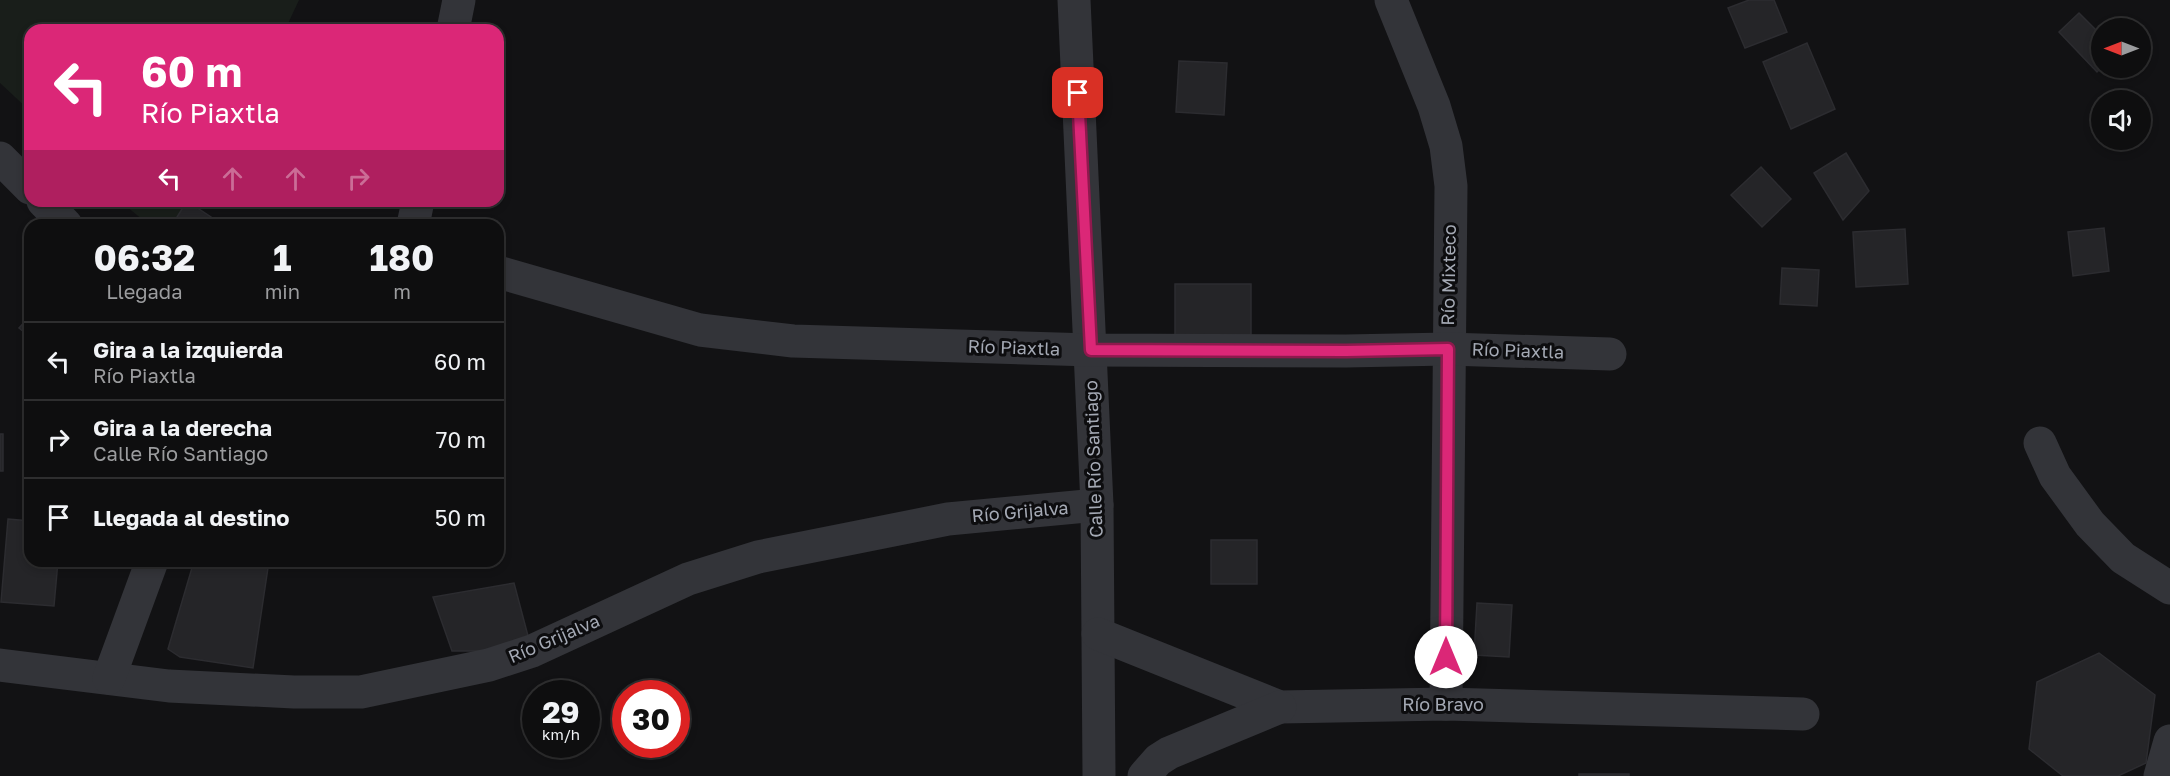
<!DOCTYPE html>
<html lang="es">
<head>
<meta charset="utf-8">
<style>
  :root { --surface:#0e0e0f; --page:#171718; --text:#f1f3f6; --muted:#9b9c9e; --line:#2e2e2f }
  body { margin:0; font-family:"Golos Text",sans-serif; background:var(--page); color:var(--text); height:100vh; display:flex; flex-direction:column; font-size:22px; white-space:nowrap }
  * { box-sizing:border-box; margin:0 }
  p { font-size:20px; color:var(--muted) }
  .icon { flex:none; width:33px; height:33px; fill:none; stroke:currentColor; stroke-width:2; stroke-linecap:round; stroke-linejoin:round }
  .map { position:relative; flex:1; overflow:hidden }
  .sheet { position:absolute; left:24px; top:219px; width:480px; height:348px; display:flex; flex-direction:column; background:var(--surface); border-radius:18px; box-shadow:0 3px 9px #0003,0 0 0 2px var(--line) }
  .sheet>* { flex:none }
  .hud { position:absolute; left:24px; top:24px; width:480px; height:183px; border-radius:18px; box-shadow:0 3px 9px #0003,0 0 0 2px var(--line); background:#db2777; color:#fff; overflow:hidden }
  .needle { width:39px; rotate:270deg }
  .tools { position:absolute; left:2091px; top:18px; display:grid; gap:12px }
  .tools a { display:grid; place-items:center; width:60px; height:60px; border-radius:50%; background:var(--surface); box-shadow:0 3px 9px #0003,0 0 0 2px var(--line); font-size:30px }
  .speed { position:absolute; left:522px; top:680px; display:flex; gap:12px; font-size:30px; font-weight:700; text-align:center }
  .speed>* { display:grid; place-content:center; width:78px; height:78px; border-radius:50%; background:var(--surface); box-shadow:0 3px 9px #0003,0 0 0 2px var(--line); line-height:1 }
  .speed small { font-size:15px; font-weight:400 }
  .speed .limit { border:9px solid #d22; background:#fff; color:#111 }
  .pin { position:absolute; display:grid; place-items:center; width:51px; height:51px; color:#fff; margin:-26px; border-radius:12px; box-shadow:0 3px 9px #0006 }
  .me { position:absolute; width:66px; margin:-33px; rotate:0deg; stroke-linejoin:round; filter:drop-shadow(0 0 4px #0008) }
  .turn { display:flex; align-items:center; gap:21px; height:126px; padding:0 18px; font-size:27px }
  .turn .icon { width:78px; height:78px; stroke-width:2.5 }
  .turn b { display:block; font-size:42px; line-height:51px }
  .lanes { display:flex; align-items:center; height:57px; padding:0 18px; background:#0003; justify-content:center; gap:30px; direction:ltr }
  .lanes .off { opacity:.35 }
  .eta { display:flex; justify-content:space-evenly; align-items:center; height:102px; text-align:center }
  .eta b { font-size:36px; font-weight:700; line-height:42px }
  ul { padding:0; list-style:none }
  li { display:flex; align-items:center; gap:18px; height:78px; padding:0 18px; border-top:2px solid var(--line) }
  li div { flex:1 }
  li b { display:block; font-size:22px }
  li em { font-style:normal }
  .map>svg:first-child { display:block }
  .green { fill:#191e1a }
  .building { fill:#252528; stroke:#2c2c30; stroke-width:1.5 }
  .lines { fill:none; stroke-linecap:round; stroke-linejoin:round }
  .minor { stroke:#333439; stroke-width:33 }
  .route-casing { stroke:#8e194d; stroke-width:15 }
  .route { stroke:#db2777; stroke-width:10 }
  .labels { text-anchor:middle; stroke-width:6; stroke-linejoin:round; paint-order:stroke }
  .street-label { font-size:18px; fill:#a4a9b4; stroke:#0d0d0f }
</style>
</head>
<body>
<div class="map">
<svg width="2170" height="776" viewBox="0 0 2170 776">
  <rect width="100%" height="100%" fill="#121214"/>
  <g class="green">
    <polygon points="0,0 299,0 285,30 30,30 30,111 0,83"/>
    <polygon points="120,201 194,201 175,225 149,225"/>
  </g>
  <g class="building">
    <polygon points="1749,0 1774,0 1787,32 1745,48 1728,8"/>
    <polygon points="2079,13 2102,36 2102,67 2097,72 2059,32"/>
    <polygon points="1807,43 1835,109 1791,129 1763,62"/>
    <polygon points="1179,61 1227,63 1224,115 1176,112"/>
    <polygon points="1846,153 1869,191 1843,220 1814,173"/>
    <polygon points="1761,167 1791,199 1762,227 1731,195"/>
    <polygon points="187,201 217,221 215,225 172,225"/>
    <polygon points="2104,228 2109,271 2073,276 2068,232"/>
    <polygon points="1905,229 1908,284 1856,287 1853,232"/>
    <polygon points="1782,268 1819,270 1817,306 1780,304"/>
    <rect x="1175" y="284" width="76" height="51"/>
    <polygon points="30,316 30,337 19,328"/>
    <rect x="0" y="434" width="3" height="37"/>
    <polygon points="8,519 30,521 30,561 58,561 54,606 1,602"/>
    <rect x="1211" y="540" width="46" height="44"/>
    <polygon points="194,561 269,561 253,668 180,657 168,649"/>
    <polygon points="514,583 532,651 452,651 433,597"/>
    <polygon points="1477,603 1512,605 1509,657 1474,655"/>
    <polygon points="2099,653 2155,695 2146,763 2118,776 2063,776 2029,749 2037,682"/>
    <rect x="1579" y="774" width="50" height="2"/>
  </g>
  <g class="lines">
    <g class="minor">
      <polyline points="1074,0 1097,505 1099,775"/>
      <polyline points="1391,0 1434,106 1446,146 1451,186 1446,704"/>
      <polyline points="453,30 459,0"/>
      <polyline points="0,158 30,188"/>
      <polyline points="43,201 66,225"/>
      <polyline points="413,225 418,201"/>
      <polyline points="498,272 700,330 793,341 1091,350 1346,351 1448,349 1610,354"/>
      <polyline points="2040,443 2055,476 2090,524 2123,558 2170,588"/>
      <polyline points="1098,634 1280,707 1446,704 1803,714"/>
      <polyline points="0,665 169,686 294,692 361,692 489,665 532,651 688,579 758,557 948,519 1097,505"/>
      <polyline points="109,678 152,561"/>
      <polyline points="1144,776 1158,760 1169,753 1280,707"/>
      <polyline points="2160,776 2170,741"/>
    </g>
  </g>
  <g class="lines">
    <defs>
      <polyline id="route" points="1078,93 1091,350 1346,351 1448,349 1446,657"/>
    </defs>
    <use href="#route" class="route-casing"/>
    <use href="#route" class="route"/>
  </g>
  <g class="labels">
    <g class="street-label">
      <text transform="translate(1449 275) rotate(-89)" y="6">Río Mixteco</text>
      <text transform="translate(1014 348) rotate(2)" y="6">Río Piaxtla</text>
      <text transform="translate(1518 351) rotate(2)" y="6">Río Piaxtla</text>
      <text transform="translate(1094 459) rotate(-92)" y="6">Calle Río Santiago</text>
      <text transform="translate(1020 512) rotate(-5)" y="6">Río Grijalva</text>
      <text transform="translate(554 639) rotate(-23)" y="6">Río Grijalva</text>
      <text x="1443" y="711">Río Bravo</text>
    </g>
  </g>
</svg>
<div class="tools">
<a><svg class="needle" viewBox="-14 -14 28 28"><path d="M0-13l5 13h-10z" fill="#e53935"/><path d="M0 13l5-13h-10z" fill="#9b9c9e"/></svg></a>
<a><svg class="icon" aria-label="sound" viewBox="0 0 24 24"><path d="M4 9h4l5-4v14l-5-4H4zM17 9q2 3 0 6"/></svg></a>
</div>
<div class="speed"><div>29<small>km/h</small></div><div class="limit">30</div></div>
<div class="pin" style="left:1078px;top:93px;background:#d93025"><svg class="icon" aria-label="arrive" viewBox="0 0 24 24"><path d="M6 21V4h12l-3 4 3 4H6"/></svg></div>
<svg class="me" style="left:1446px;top:657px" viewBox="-20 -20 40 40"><circle r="19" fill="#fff"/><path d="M0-13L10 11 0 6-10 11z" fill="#db2777"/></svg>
<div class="hud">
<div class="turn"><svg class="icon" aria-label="left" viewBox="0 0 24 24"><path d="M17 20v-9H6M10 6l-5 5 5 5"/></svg><div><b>60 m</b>Río Piaxtla</div></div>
<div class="lanes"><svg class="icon" aria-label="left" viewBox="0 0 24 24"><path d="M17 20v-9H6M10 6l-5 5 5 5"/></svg><svg class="icon off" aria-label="ahead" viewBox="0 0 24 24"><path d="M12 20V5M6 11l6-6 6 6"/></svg><svg class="icon off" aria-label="ahead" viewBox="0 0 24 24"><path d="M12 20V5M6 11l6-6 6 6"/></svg><svg class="icon off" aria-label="right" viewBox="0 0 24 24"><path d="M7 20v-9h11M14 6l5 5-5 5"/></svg></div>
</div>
<section class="sheet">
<div class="eta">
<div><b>06:32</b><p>Llegada</p></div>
<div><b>1</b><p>min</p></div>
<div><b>180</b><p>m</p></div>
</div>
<ul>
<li><svg class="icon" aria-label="left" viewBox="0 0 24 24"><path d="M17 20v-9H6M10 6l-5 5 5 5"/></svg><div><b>Gira a la izquierda</b><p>Río Piaxtla</p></div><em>60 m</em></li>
<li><svg class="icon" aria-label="right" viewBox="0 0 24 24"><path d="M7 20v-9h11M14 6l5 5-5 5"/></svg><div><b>Gira a la derecha</b><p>Calle Río Santiago</p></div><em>70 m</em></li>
<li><svg class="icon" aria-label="arrive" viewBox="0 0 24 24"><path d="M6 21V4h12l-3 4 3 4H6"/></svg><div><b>Llegada al destino</b></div><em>50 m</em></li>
</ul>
</section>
</div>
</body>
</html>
